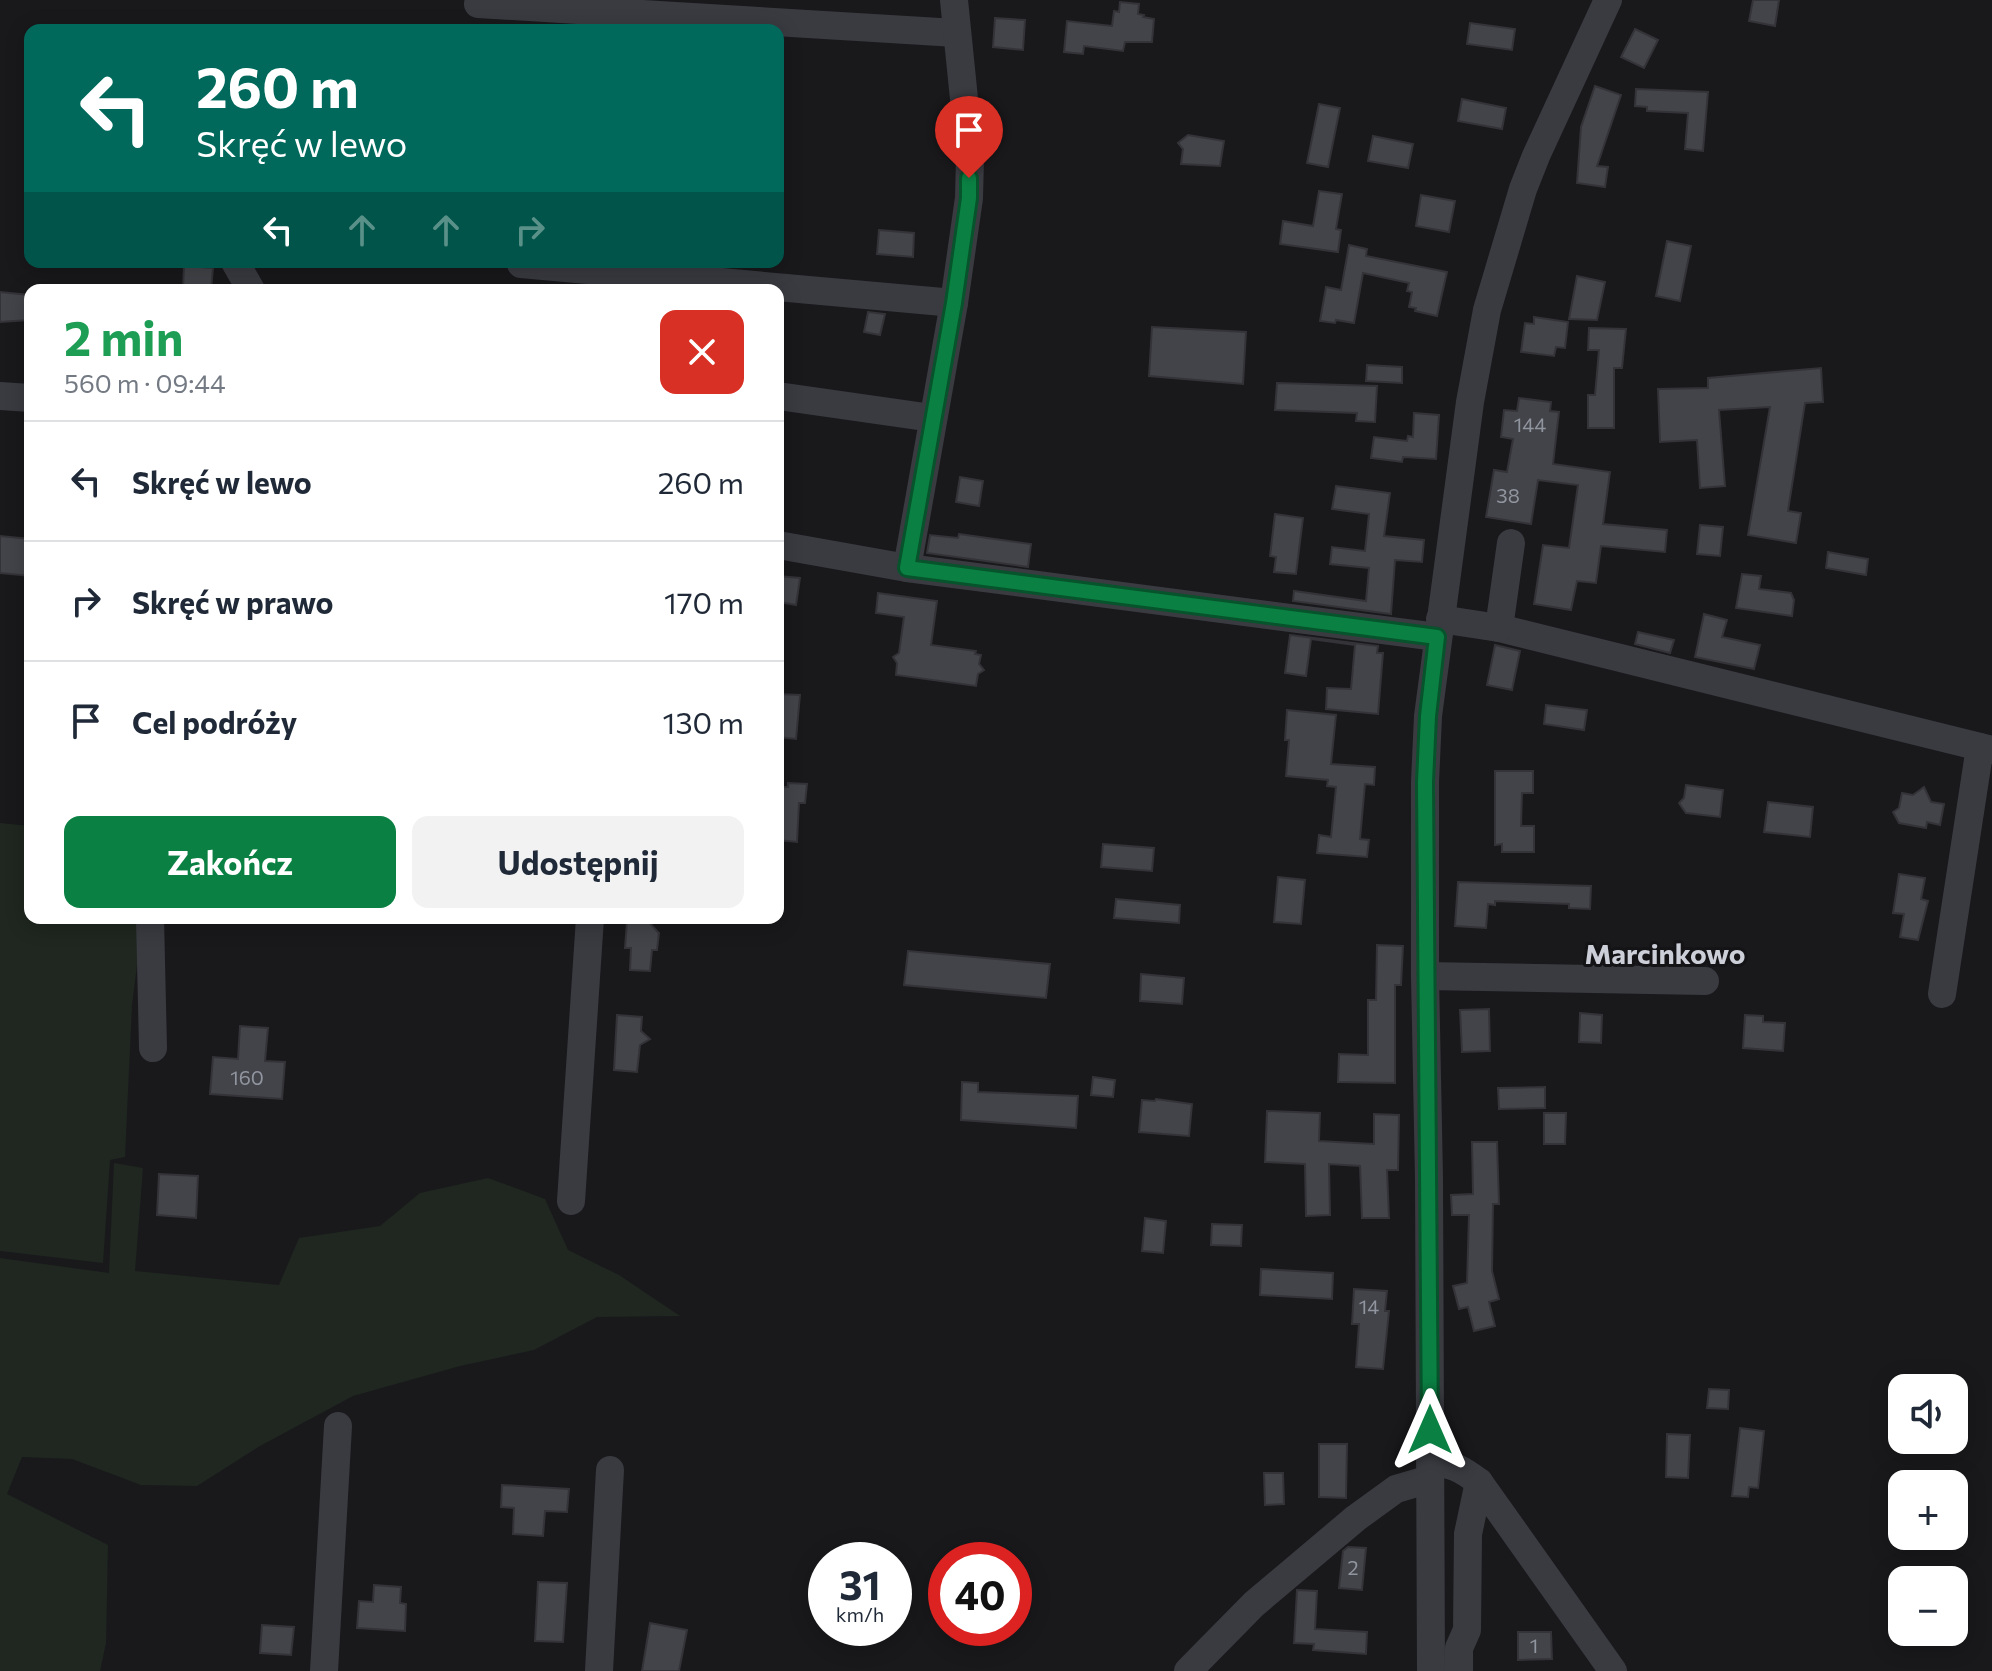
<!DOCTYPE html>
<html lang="pl">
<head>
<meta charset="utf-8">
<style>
  :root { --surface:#fff; --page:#f2f2f3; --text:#1f2937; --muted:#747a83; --line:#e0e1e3; --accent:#0b8043 }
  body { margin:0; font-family:Commissioner,sans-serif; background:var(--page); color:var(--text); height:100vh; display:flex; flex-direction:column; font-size:30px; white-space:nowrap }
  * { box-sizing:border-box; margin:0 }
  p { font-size:26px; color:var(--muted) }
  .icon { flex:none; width:44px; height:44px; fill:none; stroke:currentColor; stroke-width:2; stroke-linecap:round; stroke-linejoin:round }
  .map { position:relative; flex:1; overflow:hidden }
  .panel { position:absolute; left:24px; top:284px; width:760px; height:640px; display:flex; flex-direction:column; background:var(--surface); border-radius:16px; box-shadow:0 4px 20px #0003 }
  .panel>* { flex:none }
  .hud { position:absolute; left:24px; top:24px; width:760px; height:244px; border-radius:16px; box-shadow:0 4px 20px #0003; background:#00695c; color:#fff; overflow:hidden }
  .fabs { position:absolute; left:1888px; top:1374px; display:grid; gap:16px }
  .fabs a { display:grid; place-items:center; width:80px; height:80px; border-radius:16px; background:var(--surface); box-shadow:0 4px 20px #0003; font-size:40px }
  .speed { position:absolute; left:808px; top:1542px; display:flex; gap:16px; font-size:40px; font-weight:700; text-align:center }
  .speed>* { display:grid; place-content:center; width:104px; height:104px; border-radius:50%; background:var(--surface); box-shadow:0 4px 20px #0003; line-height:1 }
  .speed small { font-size:20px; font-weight:400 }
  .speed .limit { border:12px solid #d22; background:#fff; color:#111 }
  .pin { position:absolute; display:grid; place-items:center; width:68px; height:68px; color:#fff; margin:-82px -34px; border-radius:50% 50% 50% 0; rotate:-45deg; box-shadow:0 0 8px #0007 }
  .pin .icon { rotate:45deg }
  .me { position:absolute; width:88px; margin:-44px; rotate:0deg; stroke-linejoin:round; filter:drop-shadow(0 0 6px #0008) }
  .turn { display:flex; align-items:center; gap:28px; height:168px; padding:0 40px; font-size:36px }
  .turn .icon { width:104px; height:104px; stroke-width:2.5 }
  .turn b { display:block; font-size:56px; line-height:68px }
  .lanes { display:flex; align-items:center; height:76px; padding:0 40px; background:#0003; justify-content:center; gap:40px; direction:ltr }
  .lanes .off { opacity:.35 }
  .round { display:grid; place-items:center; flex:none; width:84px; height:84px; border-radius:16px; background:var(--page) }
  .summary { display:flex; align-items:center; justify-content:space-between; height:136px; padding:0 40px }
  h1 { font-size:48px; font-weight:700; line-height:60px; color:#1e9e55 }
  .button { display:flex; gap:16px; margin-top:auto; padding:16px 40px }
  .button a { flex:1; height:92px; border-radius:16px; background:var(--accent); color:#fff; font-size:32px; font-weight:700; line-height:92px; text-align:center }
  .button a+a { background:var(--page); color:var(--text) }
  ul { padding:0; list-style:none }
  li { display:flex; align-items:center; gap:24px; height:120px; padding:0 40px; border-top:2px solid var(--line) }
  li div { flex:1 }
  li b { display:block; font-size:30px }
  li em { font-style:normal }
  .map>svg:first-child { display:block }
  .green { fill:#1f2720 }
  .building { fill:#434449; stroke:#333338; stroke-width:2 }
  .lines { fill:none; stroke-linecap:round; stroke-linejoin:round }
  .minor { stroke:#3a3b41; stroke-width:28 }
  .route-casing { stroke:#07532c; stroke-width:20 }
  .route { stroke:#0b8043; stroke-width:14 }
  .labels { text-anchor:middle; stroke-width:6; stroke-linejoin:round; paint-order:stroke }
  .number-label { font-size:20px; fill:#91959f }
  .quarter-label { font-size:28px; font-weight:bold; fill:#cdcfd8; stroke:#141417 }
</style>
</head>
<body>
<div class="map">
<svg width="1992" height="1671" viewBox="0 0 1992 1671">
  <rect width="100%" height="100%" fill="#19191c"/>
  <g class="green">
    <polygon points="0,823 30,826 30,918 143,918 132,1005 125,1157 110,1160 103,1263 0,1251"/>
    <polygon points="114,1163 143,1168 135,1271 279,1285 299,1238 380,1226 420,1193 488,1178 545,1199 568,1250 619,1275 680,1316 597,1317 534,1350 460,1366 353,1396 260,1446 197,1486 141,1485 72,1459 22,1457 7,1494 108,1545 106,1643 100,1671 0,1671 0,1258 109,1273"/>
  </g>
  <g class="building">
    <polygon points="1753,0 1779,0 1775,26 1749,21"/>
    <polygon points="1120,2 1139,4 1138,14 1144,15 1143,17 1154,19 1152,42 1125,42 1123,51 1084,46 1083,54 1064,52 1067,21 1112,26 1114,11 1119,12"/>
    <polygon points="995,18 1025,20 1023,50 993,47"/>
    <polygon points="1470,23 1515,29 1512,50 1467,44"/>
    <polygon points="1635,29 1658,40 1644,68 1621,57"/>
    <polygon points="1595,86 1621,95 1597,166 1608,167 1605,187 1577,183 1581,127"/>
    <polygon points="1636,89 1708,92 1703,151 1685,149 1688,113 1647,111 1647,107 1635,106"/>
    <polygon points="1462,99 1506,108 1502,129 1458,121"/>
    <polygon points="1319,104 1340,108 1328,167 1307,163"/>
    <polygon points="1188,135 1224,141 1220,166 1181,164 1183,149 1178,143"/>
    <polygon points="1373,136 1413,144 1408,168 1368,161"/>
    <polygon points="1319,191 1342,194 1336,229 1341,230 1338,252 1280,244 1283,221 1313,226"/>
    <polygon points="1421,195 1455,201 1449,232 1416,226"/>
    <polygon points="879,230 914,233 913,257 877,254"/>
    <polygon points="1667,241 1691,246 1680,301 1656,296"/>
    <polygon points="1349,245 1367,249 1366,256 1447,272 1437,316 1415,311 1416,308 1409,307 1412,292 1407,291 1409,283 1363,273 1354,323 1336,320 1335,323 1320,321 1326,287 1341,290"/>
    <polygon points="184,266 213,268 211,290 183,290"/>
    <polygon points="1577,276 1605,282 1597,320 1569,319"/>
    <polygon points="0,292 29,295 29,320 0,322"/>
    <polygon points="868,312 885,314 880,335 864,332"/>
    <polygon points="1534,317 1568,322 1565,348 1556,347 1554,356 1521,352 1525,323 1534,324"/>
    <polygon points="1152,327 1246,332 1243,384 1149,376"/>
    <polygon points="1589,328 1626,329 1622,368 1614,368 1614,428 1588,428 1588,395 1595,395 1599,350 1588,350"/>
    <polygon points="1367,365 1402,367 1402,383 1366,381"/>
    <polygon points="1821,368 1823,402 1805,403 1788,511 1801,513 1796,543 1748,535 1770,407 1719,410 1725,486 1700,488 1697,440 1660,442 1658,389 1708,388 1708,378"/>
    <polygon points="1277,383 1377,386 1375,422 1356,421 1357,413 1275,410"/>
    <polygon points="1519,398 1551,402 1550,411 1559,412 1553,464 1610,472 1603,524 1667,530 1665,552 1601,546 1596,583 1577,581 1571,610 1534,604 1543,545 1569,548 1578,485 1538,480 1531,524 1486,517 1494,470 1507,472 1513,439 1501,437 1504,410 1517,411"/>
    <polygon points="1414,413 1439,415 1436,459 1403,457 1402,462 1371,458 1374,437 1407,441 1408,436 1413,437"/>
    <polygon points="960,477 983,481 979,506 956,502"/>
    <polygon points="1336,486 1390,493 1384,536 1424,540 1422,562 1395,560 1391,614 1293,601 1294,591 1366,601 1369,568 1330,564 1332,547 1365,551 1369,514 1332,509"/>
    <polygon points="1275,514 1303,518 1296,574 1274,572 1276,557 1270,556"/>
    <polygon points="1700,525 1723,527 1720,556 1697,554"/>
    <polygon points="959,534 1031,544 1028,567 927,553 930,535 958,538"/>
    <polygon points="0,536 30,539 30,576 0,573"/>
    <polygon points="1828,552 1868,559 1866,575 1826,568"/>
    <polygon points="1742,574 1761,576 1759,589 1791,593 1794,600 1792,616 1736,608"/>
    <polygon points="778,576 800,578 796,605 778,602"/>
    <polygon points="878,593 937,601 931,645 976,651 975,654 981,655 979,664 984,670 978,674 976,686 896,675 897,663 893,657 899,653 904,617 876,613"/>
    <polygon points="1704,614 1727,620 1722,637 1760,645 1754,669 1695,657"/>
    <polygon points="1638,632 1674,640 1670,653 1635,644"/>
    <polygon points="1290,635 1378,646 1377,653 1383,653 1378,714 1326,709 1327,688 1351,689 1355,645 1311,639 1306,676 1285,673"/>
    <polygon points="1495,645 1520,651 1512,690 1487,685"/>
    <polygon points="778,694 800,695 796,739 778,737"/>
    <polygon points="1546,705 1587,710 1584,730 1544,724"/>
    <polygon points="1287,710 1336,715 1331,764 1375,767 1374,785 1365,784 1360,839 1369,840 1367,857 1317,853 1319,835 1331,837 1336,787 1327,786 1328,780 1286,776 1289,740 1285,740"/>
    <polygon points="1495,771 1533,771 1533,793 1522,793 1521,826 1534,826 1534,852 1502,852 1502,844 1495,845"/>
    <polygon points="788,783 807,784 805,803 799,803 797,842 778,840 778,787 788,787"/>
    <polygon points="1686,785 1723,790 1720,817 1686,813 1679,803 1684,798"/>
    <polygon points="1924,787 1931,802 1944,804 1940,825 1927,822 1926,828 1899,823 1893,812 1899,808 1902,793 1913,795"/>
    <polygon points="1768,802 1813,807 1810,837 1764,832"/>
    <polygon points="1103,844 1154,848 1152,871 1101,867"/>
    <polygon points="1899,874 1925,878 1921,899 1928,901 1918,940 1900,937 1904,914 1893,913"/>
    <polygon points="1278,877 1305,880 1301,924 1274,922"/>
    <polygon points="1458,882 1591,886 1590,909 1569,908 1569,904 1495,901 1495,905 1488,904 1486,928 1455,926"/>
    <polygon points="1116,899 1180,905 1179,923 1114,918"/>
    <polygon points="641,920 647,920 659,933 657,950 652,950 650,971 630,970 631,948 625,948 627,921 638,922"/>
    <polygon points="1377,945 1403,946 1401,985 1395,985 1395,1083 1338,1082 1339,1054 1368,1055 1368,1000 1376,1000"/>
    <polygon points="908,951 1050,964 1046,998 904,985"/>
    <polygon points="1141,974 1184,978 1182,1004 1140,1001"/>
    <polygon points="1489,1009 1490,1051 1462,1052 1460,1010"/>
    <polygon points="1580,1013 1602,1015 1601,1043 1579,1042"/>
    <polygon points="617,1015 642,1017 641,1031 650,1039 640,1045 637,1072 614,1070"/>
    <polygon points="1745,1015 1763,1016 1763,1022 1785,1023 1783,1051 1743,1048"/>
    <polygon points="240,1026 268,1028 265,1061 285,1062 282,1099 210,1094 213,1057 238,1059"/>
    <polygon points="1093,1077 1115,1080 1113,1097 1091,1095"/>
    <polygon points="962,1082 978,1083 978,1092 1078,1096 1076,1128 961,1120"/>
    <polygon points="1545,1087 1545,1108 1499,1109 1498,1088"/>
    <polygon points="1156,1099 1192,1104 1189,1136 1139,1132 1142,1100 1155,1101"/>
    <polygon points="1267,1111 1320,1113 1319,1141 1374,1144 1374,1114 1399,1115 1398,1170 1387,1170 1389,1218 1362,1218 1360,1166 1329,1164 1330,1215 1306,1216 1305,1164 1265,1162"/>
    <polygon points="1544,1113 1566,1113 1565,1144 1544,1144"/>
    <polygon points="1472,1142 1497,1142 1499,1204 1493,1204 1492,1271 1499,1299 1489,1302 1495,1326 1474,1331 1468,1307 1459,1309 1453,1286 1467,1283 1469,1215 1452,1215 1451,1195 1473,1194"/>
    <polygon points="159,1174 198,1176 196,1218 157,1215"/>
    <polygon points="1145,1218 1166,1221 1163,1253 1142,1251"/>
    <polygon points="1212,1224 1242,1225 1241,1246 1211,1245"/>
    <polygon points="1261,1269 1333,1273 1332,1299 1260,1295"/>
    <polygon points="1354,1289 1387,1291 1385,1311 1389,1311 1383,1369 1356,1367 1359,1324 1352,1324"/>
    <polygon points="1709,1389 1729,1390 1728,1409 1707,1408"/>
    <polygon points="1740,1428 1764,1431 1758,1488 1749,1487 1748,1497 1732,1496"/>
    <polygon points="1667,1434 1690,1435 1688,1478 1666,1477"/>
    <polygon points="1319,1444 1347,1444 1346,1498 1319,1497"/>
    <polygon points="1264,1473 1283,1473 1284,1504 1265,1505"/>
    <polygon points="502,1485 569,1489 567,1512 545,1511 543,1536 513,1534 514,1508 501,1507"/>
    <polygon points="1348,1547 1366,1548 1362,1590 1339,1588 1343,1551"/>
    <polygon points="538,1582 567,1583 563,1642 535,1641"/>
    <polygon points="374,1585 401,1587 400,1603 406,1604 405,1631 357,1628 359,1601 373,1602"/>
    <polygon points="1297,1590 1317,1591 1315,1629 1367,1632 1366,1654 1313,1650 1314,1644 1294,1643"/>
    <polygon points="650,1623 687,1630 679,1671 642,1671"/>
    <polygon points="262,1625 294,1627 291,1655 260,1653"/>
    <polygon points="1518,1632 1551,1632 1552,1659 1518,1660"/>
  </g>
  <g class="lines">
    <g class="minor">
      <polyline points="478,4 956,33"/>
      <polyline points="235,262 251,290"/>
      <polyline points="521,264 954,303"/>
      <polyline points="0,396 30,398"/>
      <polyline points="778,396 932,418"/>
      <polyline points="778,545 907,568 1437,637"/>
      <polyline points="907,568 954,303 969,198 970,158 954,0"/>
      <polyline points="1440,619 1499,628 1992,750"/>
      <polyline points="1499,628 1511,543"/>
      <polyline points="150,918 153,1048"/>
      <polyline points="1425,976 1705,981"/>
      <polyline points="1942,994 1980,747"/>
      <polyline points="571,1201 590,918"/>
      <path d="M1430 1462C1451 1463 1462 1469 1479 1482L1613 1671"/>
      <polyline points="324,1671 338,1426"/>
      <polyline points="599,1671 610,1470"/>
      <polyline points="1188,1671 1254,1604 1356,1518 1396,1489 1430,1479"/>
      <polyline points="1431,1671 1429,1178 1425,976 1425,782 1428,716 1470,402 1487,310 1523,189 1536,156 1608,0"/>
      <polyline points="1459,1671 1459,1648 1467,1630 1468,1534 1479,1482"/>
    </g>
  </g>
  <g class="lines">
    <defs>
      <polyline id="route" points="969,178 969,198 954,303 907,568 1437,637 1428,716 1425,782 1430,1430"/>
    </defs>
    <use href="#route" class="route-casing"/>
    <use href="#route" class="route"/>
  </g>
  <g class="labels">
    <g class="number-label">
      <text x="1530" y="432">144</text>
      <text x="1508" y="503">38</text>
      <text x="247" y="1085">160</text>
      <text x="1369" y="1314">14</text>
      <text x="1353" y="1575">2</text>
      <text x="1534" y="1653">1</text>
    </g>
    <g class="quarter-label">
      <text x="1665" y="964">Marcinkowo</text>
    </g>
  </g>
</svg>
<div class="fabs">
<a><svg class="icon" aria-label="sound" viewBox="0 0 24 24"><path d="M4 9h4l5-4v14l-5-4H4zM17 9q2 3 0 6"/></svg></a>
<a>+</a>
<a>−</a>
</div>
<div class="speed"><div>31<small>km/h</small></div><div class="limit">40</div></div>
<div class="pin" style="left:969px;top:178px;background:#d93025"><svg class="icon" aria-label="arrive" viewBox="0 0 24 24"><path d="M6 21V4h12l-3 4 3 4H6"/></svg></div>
<svg class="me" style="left:1430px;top:1430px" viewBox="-20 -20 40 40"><path d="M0-17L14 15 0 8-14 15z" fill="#0b8043" stroke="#fff" stroke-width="4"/></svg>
<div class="hud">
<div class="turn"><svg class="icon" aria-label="left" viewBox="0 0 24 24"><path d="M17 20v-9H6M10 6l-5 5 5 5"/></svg><div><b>260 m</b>Skręć w lewo</div></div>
<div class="lanes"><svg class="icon" aria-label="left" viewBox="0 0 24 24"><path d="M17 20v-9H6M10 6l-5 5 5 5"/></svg><svg class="icon off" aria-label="ahead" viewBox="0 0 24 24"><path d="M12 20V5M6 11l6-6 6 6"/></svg><svg class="icon off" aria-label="ahead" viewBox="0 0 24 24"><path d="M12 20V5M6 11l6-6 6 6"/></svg><svg class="icon off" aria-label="right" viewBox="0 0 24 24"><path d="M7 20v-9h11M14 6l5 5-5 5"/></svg></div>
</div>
<section class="panel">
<div class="summary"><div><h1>2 min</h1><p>560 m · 09:44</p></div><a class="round" style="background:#d93025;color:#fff"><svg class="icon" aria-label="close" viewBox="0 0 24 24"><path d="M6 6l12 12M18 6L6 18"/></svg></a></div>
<ul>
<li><svg class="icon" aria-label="left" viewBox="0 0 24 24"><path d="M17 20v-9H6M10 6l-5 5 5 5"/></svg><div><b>Skręć w lewo</b></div><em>260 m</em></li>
<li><svg class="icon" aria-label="right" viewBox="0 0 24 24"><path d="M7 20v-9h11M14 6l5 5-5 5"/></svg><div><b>Skręć w prawo</b></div><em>170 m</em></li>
<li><svg class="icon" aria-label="arrive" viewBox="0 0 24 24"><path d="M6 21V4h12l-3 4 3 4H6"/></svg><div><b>Cel podróży</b></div><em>130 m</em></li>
</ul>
<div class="button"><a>Zakończ</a><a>Udostępnij</a></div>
</section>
</div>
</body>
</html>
